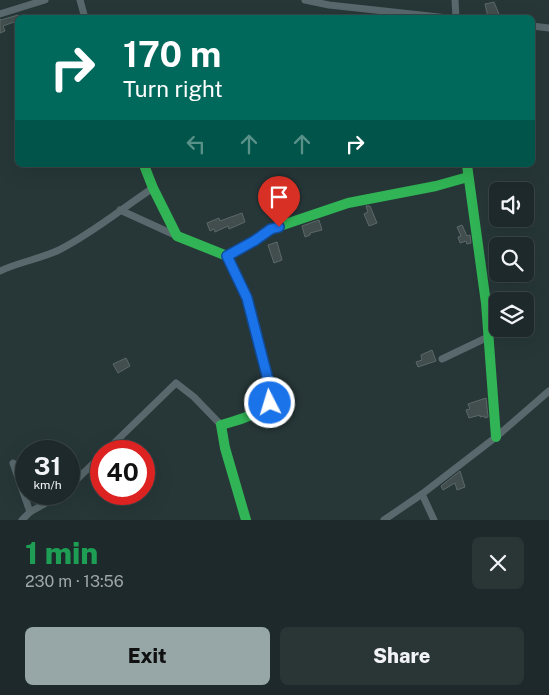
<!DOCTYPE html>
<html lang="en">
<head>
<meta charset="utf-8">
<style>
  :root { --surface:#1d292a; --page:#2a3536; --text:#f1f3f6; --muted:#a0a6a8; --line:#3b4547; --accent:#97a7a8 }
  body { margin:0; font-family:"Public Sans",sans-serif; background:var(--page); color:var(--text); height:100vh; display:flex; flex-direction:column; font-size:19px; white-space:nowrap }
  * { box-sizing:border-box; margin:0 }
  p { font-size:16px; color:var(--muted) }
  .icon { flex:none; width:28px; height:28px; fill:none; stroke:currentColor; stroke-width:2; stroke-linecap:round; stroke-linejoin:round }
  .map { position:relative; height:520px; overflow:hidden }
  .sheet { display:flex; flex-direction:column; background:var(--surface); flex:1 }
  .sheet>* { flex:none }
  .top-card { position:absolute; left:15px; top:15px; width:520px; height:152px; border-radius:8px; box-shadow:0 5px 20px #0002,0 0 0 1px var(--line); background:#00695c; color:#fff; overflow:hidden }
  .tools { position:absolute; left:489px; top:182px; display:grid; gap:10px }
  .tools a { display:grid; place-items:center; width:45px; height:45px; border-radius:8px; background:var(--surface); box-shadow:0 5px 20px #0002,0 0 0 1px var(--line); font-size:25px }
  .speed { position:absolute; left:15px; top:440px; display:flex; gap:10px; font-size:25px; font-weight:700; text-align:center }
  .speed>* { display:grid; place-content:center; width:65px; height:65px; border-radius:50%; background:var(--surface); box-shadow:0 5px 20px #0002,0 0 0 1px var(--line); line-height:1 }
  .speed small { font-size:12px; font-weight:400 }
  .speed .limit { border:8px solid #d22; background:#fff; color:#111 }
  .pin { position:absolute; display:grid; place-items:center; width:42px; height:42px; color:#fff; margin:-51px -21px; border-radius:50% 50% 50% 0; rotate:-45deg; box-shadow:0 0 5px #0007 }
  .pin .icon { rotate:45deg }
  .me { position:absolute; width:55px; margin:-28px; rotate:355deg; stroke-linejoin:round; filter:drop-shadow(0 0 4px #0008) }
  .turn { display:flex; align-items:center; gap:18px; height:105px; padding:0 25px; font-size:22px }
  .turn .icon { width:65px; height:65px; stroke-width:2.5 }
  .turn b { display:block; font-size:35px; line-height:42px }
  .lanes { display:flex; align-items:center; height:48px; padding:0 25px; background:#0003; justify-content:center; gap:25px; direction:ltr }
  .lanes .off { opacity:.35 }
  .round { display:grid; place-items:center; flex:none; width:52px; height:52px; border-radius:8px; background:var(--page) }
  .overview { display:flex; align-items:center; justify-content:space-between; height:85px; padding:0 25px }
  h1 { font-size:30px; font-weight:800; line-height:38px; color:#1e9e55 }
  .primary-button { display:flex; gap:10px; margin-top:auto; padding:10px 25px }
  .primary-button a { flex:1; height:58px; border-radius:8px; background:var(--accent); color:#111; font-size:20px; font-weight:800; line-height:58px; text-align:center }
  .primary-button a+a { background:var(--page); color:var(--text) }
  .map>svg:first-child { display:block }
  .building { fill:#424e4d; stroke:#5b6867 }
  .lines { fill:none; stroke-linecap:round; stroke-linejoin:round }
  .street { stroke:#58686c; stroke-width:7 }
  .fast { stroke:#30b455; stroke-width:10 }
  .route-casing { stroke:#114b97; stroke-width:12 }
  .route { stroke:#1a73e8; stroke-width:9 }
</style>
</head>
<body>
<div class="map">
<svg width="549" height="520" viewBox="0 0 549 520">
  <rect width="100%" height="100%" fill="#273738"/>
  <g class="building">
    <polygon points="494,2 499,14 488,17 485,4"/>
    <polygon points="18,15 18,30 14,22 3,26 5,31 0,33 0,19 1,20"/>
    <polygon points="366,206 370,206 377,223 369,226 364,214 368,212"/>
    <polygon points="242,213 245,222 229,229 228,226 215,232 214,229 210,231 207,223 219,218 220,221"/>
    <polygon points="319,220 322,230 310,233 310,235 305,237 302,226"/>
    <polygon points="462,225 467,236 470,235 471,243 467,244 466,241 460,243 458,237 461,236 457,227"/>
    <polygon points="277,242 282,260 274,263 268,245"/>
    <polygon points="432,350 436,361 418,367 416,362 422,360 421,355"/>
    <polygon points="126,358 130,366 118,373 113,364"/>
    <polygon points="255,389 257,392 263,390 265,394 250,401 246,393"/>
    <polygon points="486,398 488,417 485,418 485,416 480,417 480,415 469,418 466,410 470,409 468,404"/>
    <polygon points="460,471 465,487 457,490 455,483 443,490 441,486"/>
  </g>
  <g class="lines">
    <g class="street">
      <polyline points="80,0 85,18"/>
      <polyline points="305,0 329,5 448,18"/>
      <polyline points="455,0 456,18"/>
      <polyline points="0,14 45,0"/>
      <polyline points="532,26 549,28"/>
      <polyline points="120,210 177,236"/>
      <path d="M0 271C19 262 40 259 59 250 93 233 121 209 153 188"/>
      <polyline points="442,359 488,337"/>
      <polyline points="106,451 176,383 194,397 221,425"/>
      <polyline points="13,463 30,512"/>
      <polyline points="69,487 101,456"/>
      <polyline points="422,494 434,520"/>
      <polyline points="22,520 30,512 62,494"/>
      <polyline points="384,520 422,494 496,437 549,391"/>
    </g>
    <g class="fast">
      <path d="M144 165 153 188 177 236 227 256 247 298 272 395C263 415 241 419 221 425L225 448 246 520"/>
      <polyline points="467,165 486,303 496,437"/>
      <polyline points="227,256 254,241 271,229 348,203 436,186 468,177"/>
    </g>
  </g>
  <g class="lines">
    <defs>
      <polyline id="route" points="270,403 272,395 247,298 227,256 254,241 271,229 279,227"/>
    </defs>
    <use href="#route" class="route-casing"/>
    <use href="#route" class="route"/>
  </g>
</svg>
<div class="tools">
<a><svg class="icon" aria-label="sound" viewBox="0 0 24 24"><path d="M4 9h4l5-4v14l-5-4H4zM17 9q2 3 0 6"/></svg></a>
<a><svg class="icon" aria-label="search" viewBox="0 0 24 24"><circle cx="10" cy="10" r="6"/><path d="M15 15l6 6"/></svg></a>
<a><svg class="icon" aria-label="layers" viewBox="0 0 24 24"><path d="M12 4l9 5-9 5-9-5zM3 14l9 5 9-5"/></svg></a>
</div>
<div class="speed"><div>31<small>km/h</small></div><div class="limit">40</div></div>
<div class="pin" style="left:279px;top:227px;background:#d93025"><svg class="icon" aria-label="arrive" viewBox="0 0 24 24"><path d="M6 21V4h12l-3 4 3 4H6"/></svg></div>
<svg class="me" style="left:270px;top:403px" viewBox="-20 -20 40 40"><circle r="17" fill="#1a73e8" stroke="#fff" stroke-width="3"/><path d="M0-11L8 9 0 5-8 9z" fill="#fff"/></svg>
<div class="top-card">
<div class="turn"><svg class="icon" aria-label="right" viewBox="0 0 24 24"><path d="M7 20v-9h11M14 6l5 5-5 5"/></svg><div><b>170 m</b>Turn right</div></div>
<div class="lanes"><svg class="icon off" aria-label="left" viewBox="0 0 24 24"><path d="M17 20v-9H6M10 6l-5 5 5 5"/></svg><svg class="icon off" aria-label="ahead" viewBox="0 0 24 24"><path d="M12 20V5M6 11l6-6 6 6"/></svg><svg class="icon off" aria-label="ahead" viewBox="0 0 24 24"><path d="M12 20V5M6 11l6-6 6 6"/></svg><svg class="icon" aria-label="right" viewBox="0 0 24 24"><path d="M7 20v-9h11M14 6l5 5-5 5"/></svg></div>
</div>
</div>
<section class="sheet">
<div class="overview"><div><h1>1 min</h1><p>230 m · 13:56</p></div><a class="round"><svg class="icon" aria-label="close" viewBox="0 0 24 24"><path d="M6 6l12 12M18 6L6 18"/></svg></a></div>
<div class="primary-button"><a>Exit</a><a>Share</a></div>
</section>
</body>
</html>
